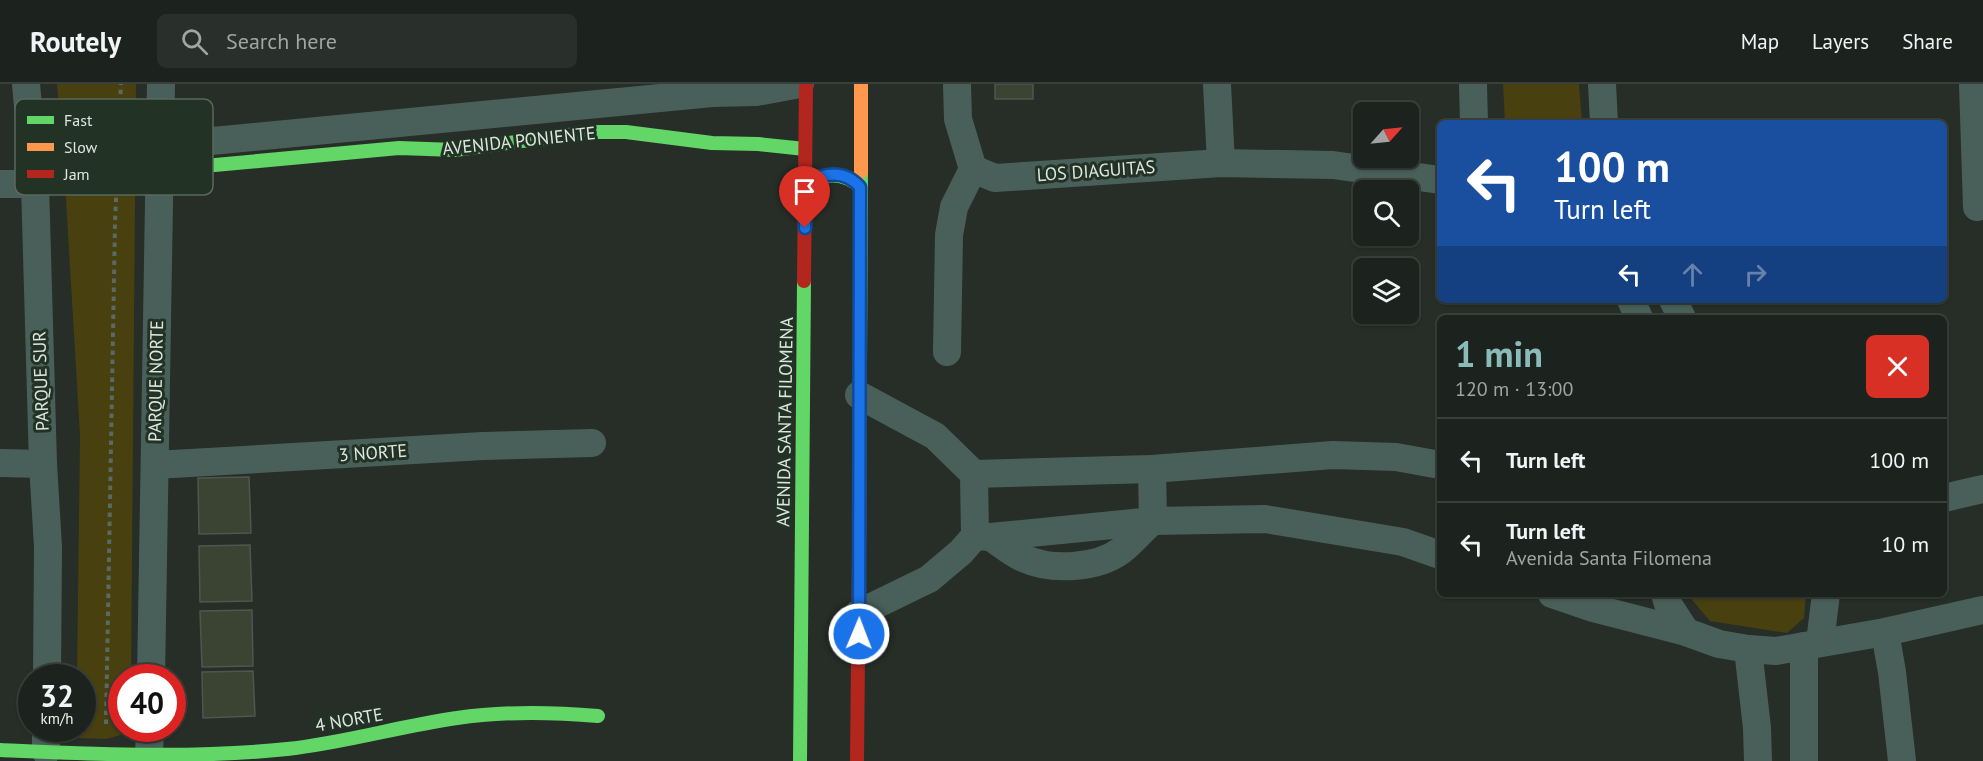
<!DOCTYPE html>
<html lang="en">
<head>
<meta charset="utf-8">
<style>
  :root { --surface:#1c221d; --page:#292f2a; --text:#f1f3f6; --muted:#a0a4a4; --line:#3a3f3b; --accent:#8bbbb9 }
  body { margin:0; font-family:"PT Sans",sans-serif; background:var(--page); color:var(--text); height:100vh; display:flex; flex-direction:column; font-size:22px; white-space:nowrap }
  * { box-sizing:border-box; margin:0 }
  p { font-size:20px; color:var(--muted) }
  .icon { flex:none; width:33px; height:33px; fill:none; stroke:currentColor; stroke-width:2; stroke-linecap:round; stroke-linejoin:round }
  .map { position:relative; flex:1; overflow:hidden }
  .panel { position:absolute; left:1437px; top:231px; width:510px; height:282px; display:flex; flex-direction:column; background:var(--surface); border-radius:9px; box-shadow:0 2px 4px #0004,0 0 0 2px var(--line) }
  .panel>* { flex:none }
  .guide { position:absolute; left:1437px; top:36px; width:510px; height:183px; border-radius:9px; box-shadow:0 2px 4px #0004,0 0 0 2px var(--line); background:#1a4fa0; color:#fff; overflow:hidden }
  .needle { width:39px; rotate:63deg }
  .buttons { position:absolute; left:1353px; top:18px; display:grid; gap:12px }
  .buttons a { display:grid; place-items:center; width:66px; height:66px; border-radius:9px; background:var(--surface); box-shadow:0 2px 4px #0004,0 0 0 2px var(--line); font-size:30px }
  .speed { position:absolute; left:18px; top:580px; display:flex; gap:12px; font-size:30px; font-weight:700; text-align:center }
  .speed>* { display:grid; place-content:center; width:78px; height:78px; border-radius:50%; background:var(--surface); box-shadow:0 2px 4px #0004,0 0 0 2px var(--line); line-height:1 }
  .speed small { font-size:15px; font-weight:400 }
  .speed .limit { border:9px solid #d22; background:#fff; color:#111 }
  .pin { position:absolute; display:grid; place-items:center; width:51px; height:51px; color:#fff; margin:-62px -26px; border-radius:50% 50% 50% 0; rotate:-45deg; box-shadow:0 0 6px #0007 }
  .pin .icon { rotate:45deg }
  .me { position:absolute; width:66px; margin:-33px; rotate:1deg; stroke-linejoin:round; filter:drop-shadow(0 0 4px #0008) }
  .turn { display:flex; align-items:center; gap:21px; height:126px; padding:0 18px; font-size:27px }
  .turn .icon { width:78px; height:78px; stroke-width:2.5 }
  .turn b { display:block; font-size:42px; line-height:51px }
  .lanes { display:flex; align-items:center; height:57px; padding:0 18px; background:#0003; justify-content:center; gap:30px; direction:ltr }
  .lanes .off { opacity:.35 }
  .round { display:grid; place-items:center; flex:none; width:63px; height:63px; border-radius:9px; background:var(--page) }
  .summary { display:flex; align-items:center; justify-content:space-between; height:102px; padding:0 18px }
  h1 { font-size:36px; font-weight:600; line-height:45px; color:var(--accent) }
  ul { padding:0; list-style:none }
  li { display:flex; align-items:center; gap:18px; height:84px; padding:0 18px; border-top:2px solid var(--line) }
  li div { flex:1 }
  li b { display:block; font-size:22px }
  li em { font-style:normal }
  header { display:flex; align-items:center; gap:36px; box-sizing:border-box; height:84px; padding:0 30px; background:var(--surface); border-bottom:2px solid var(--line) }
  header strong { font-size:28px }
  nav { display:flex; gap:33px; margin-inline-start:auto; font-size:21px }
  .search { width:420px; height:54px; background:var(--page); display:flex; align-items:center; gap:15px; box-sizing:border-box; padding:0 21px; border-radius:9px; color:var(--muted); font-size:22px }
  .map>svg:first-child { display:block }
  .green { fill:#48400e }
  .building { fill:#3b4332; stroke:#50564f; stroke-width:1.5 }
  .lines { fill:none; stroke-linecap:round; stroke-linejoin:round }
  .path { stroke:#596a64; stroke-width:4; stroke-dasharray:4.5 4.5; stroke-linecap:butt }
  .street { stroke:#49605a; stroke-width:28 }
  .fast { stroke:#63d668; stroke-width:14 }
  .slow { stroke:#ff974d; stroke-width:14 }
  .jam { stroke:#b3261e; stroke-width:14 }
  .route-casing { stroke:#114b97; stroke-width:15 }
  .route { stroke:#1a73e8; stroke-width:10 }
  .labels { text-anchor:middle; stroke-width:6; stroke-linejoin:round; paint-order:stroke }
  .street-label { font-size:18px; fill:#dde7df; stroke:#223225 }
  .key { fill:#223225; stroke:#5a685d; stroke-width:1.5 }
  .key-label { font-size:16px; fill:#dde7df }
</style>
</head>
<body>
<header>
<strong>Routely</strong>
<div class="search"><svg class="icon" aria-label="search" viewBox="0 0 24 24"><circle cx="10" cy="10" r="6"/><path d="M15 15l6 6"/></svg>Search here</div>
<nav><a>Map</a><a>Layers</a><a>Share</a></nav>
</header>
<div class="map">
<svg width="1983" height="677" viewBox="0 0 1983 677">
  <rect width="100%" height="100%" fill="#262e27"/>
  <g class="green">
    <polygon points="57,0 136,0 131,594 122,594 122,645 131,645 131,648 106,655 76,654 76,645 82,645 82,594 77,594 80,351 64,82"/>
    <polygon points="1503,0 1579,0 1582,39 1505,39"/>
    <polygon points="1687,510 1806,510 1804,534 1787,549 1710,537"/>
  </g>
  <g class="building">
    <rect x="995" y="0" width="38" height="15"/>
    <polygon points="249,393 251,449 199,450 198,394"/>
    <polygon points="250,461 252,517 200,518 199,462"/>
    <polygon points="252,526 253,582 202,583 200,527"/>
    <polygon points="253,587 255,632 203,634 202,588"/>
  </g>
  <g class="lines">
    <polyline class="path" points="106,640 115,139 121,0"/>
    <g class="street">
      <polyline points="26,0 35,100 43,380 48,463 47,594"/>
      <polyline points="1217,0 1221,79"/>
      <polyline points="1473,0 1474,39"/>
      <polyline points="1602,0 1604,39"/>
      <polyline points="1973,0 1977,123"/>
      <polyline points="160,62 712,9 756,8 800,0"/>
      <polyline points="973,85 995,94 1221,79 1333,81 1440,96"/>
      <polyline points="0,100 35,100"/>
      <polyline points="1631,216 1639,234"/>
      <polyline points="1673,216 1682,234"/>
      <polyline points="947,268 949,151 954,123 973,85 958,35 957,0"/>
      <polyline points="859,311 935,352 974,390 975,452 961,468 929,495 859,529"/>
      <polyline points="0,379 43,380"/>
      <polyline points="155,381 483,362 592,359"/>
      <polyline points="974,390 1152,385 1333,371 1396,373 1440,381"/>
      <polyline points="1944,414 1983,405"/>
      <polyline points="975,452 991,453 1153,437 1265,435 1403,458 1440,471"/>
      <path d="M991 453C1001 460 1012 469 1023 474 1051 487 1097 485 1122 466 1133 457 1142 446 1153 437L1152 385"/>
      <polyline points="1552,510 1593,524 1686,548 1719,560 1748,565 1776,567 1885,548 1983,526"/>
      <polyline points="1665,510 1668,520 1686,548"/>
      <polyline points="1885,548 1892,588 1902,677"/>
      <polyline points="1820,558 1826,510"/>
      <polyline points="1748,565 1757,644 1758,677"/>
      <polyline points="151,594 161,0"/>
      <polyline points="46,668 46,645"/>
      <polyline points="149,671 150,645"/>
      <polyline points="1804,677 1804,562"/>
    </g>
    <g class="fast">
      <polyline points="160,86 399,64 455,66 591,48 626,48 712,59 758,60 805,65"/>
      <path d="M805 99C825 90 843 87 860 103"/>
      <polyline points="859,471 861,88"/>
      <path d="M0 666C95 670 192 675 287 665 344 659 400 642 457 634 504 627 551 628 598 632"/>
      <polyline points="800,677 804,197"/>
    </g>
    <polyline class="slow" points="861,88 861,0"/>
    <g class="jam">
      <polyline points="804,197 806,0"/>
      <polyline points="857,677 859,471"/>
    </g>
  </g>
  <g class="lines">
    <defs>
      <path id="route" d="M805 144V99C825 89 844 85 860 103L859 550"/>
    </defs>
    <use href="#route" class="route-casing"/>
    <use href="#route" class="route"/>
  </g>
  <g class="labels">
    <g class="street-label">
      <text transform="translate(519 57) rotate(-6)" y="6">AVENIDA PONIENTE</text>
      <text transform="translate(1096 87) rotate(-4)" y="6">LOS DIAGUITAS</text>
      <text transform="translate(41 297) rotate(-92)" y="6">PARQUE SUR</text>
      <text transform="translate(156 297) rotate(-89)" y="6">PARQUE NORTE</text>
      <text transform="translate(785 338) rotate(-89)" y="6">AVENIDA SANTA FILOMENA</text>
      <text transform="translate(373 369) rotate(-4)" y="6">3 NORTE</text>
      <text transform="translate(349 636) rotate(-10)" y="6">4 NORTE</text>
    </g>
  </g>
  <rect x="15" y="15" width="198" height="96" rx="9" class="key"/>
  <rect x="27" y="32" width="27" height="8" fill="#63d668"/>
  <rect x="27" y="59" width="27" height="8" fill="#ff974d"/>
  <rect x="27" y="86" width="27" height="8" fill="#b3261e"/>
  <g class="key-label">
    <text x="64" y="42">Fast</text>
    <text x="64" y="69">Slow</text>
    <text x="64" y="96">Jam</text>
  </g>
</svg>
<div class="buttons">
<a><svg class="needle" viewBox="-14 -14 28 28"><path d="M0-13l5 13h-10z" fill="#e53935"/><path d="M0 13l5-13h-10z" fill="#a0a4a4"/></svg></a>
<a><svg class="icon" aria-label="search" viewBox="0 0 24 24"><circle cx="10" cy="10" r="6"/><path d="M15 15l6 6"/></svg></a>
<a><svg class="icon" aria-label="layers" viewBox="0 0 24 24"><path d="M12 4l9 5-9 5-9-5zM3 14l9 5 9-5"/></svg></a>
</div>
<div class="speed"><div>32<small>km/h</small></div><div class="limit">40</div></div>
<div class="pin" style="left:805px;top:144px;background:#d93025"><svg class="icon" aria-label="arrive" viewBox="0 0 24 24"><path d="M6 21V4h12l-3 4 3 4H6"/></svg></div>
<svg class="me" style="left:859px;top:550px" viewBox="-20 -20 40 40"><circle r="17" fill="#1a73e8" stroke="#fff" stroke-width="3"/><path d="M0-11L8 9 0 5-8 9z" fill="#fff"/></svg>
<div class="guide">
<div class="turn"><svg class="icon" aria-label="left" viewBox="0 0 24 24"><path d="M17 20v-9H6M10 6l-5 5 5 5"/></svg><div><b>100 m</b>Turn left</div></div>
<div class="lanes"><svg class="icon" aria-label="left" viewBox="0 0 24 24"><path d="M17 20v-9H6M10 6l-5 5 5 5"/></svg><svg class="icon off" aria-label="ahead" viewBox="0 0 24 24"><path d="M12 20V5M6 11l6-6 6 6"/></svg><svg class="icon off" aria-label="right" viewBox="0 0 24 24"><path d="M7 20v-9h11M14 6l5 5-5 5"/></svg></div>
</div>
<section class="panel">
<div class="summary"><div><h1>1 min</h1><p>120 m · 13:00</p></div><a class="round" style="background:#d93025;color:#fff"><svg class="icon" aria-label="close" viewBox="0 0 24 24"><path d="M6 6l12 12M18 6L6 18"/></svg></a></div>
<ul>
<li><svg class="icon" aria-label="left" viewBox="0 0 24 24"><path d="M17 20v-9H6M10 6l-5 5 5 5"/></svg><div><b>Turn left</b></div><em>100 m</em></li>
<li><svg class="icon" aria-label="left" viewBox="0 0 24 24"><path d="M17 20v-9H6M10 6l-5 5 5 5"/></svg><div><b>Turn left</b><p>Avenida Santa Filomena</p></div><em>10 m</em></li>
</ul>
</section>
</div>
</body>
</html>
